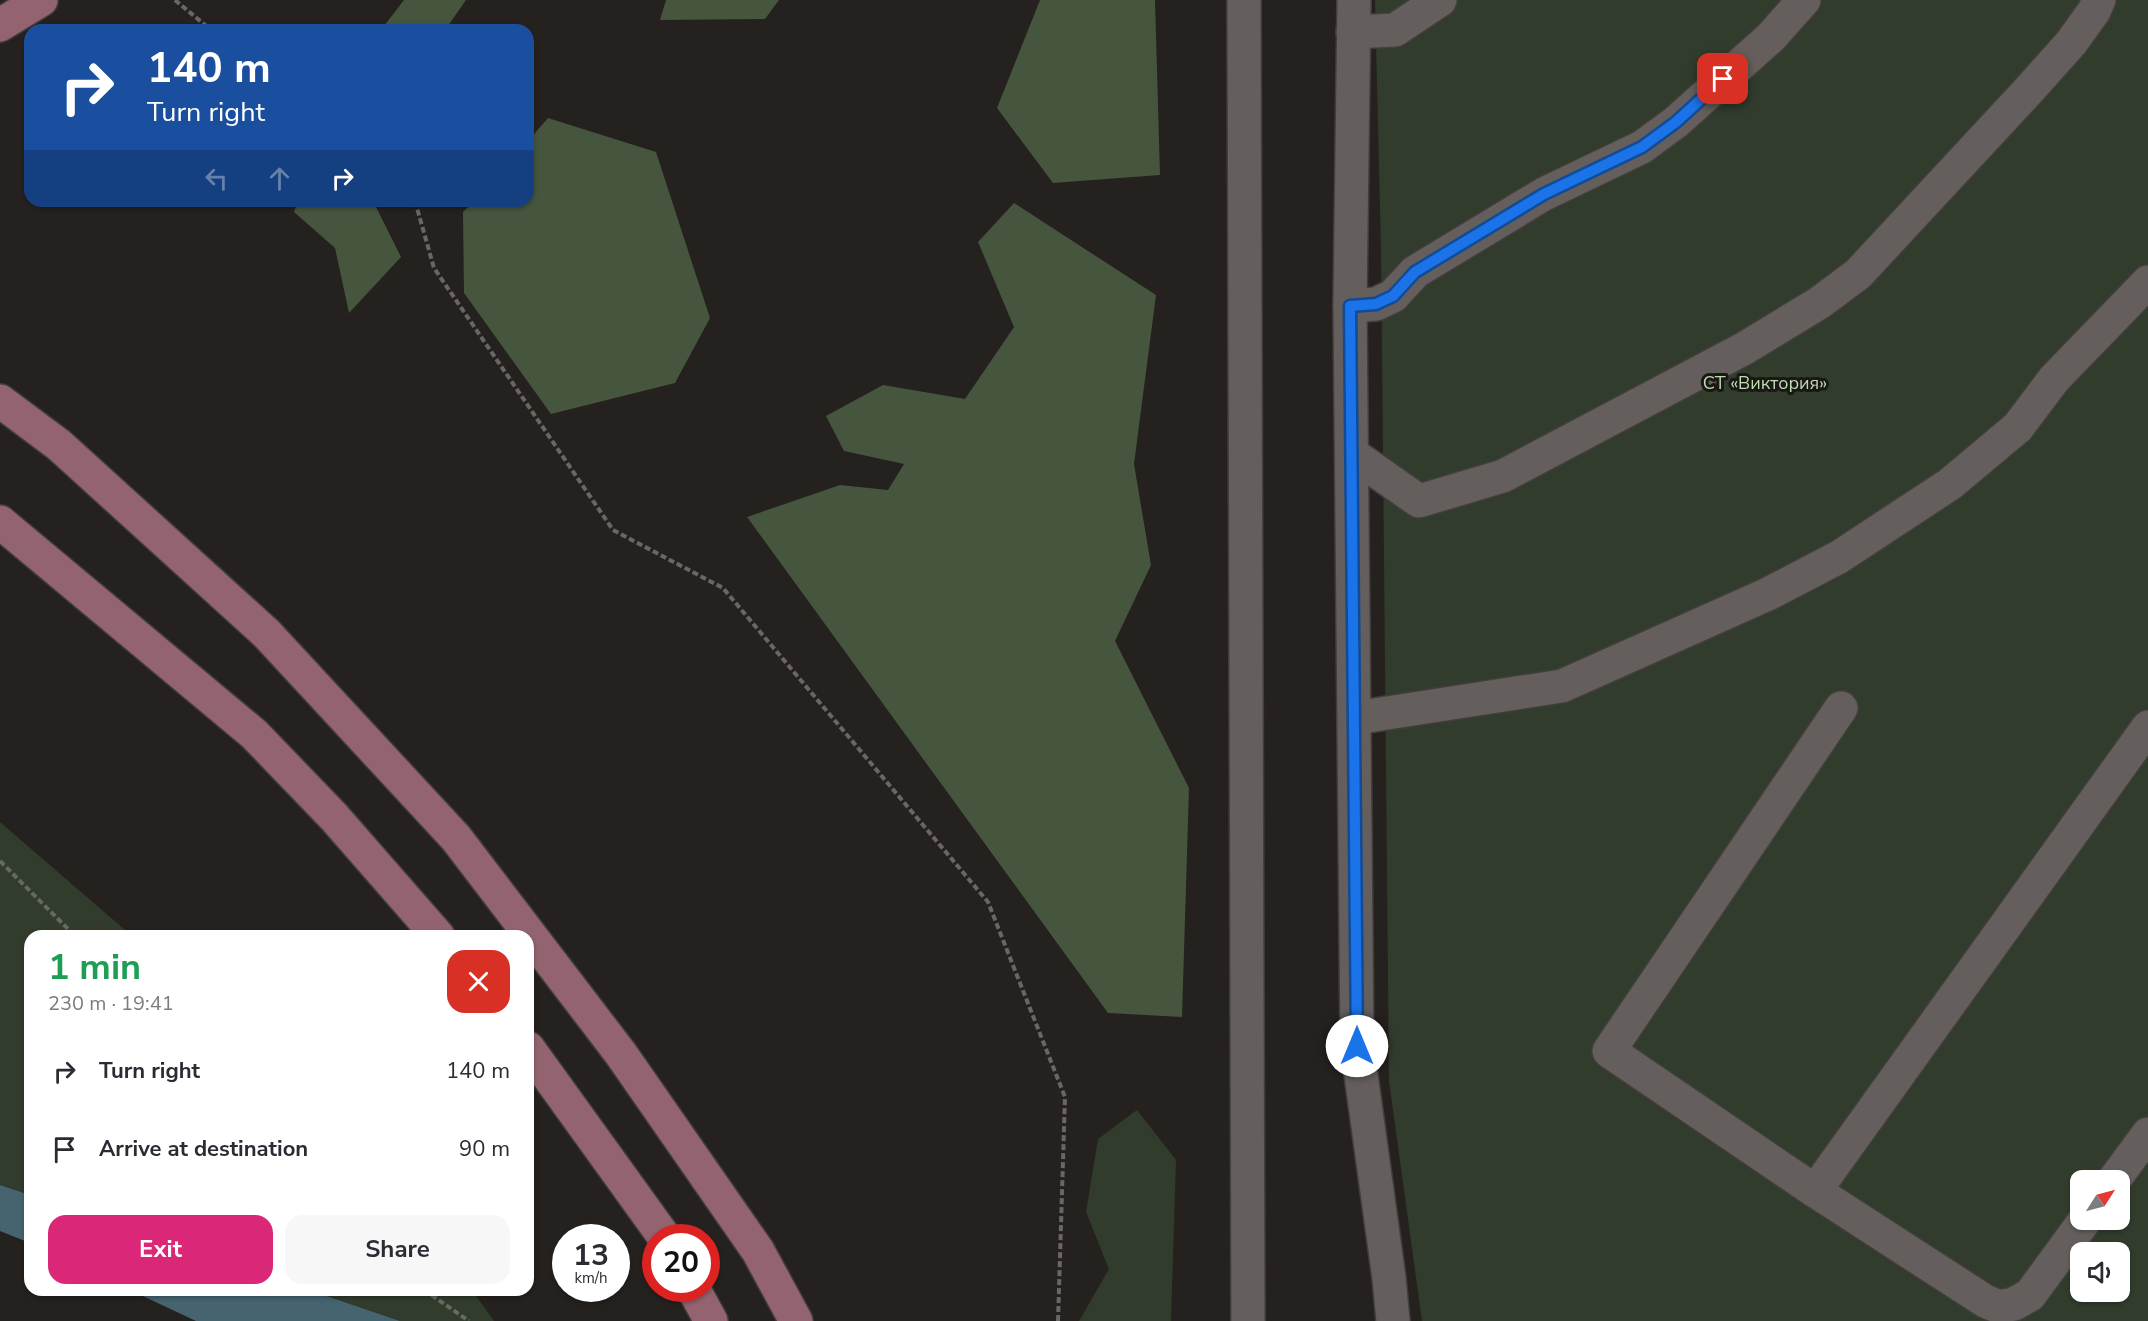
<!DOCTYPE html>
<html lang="en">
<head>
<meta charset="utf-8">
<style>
  :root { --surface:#fff; --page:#f7f7f7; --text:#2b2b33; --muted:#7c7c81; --accent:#db2777 }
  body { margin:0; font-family:"Nunito Sans",sans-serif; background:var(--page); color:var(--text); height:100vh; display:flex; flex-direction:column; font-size:22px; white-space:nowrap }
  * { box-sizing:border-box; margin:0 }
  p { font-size:20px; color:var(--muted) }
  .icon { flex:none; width:33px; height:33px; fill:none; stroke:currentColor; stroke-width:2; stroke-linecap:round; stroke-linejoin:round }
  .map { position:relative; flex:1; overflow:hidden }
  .drawer { position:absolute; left:24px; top:930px; width:510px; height:366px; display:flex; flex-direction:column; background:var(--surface); border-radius:18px; box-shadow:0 2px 4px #0004 }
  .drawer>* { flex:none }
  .guide { position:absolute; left:24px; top:24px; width:510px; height:183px; border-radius:18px; box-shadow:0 2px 4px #0004; background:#1a4fa0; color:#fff; overflow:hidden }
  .needle { width:39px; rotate:54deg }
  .fabs { position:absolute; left:2070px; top:1170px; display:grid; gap:12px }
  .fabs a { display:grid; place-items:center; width:60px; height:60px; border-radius:12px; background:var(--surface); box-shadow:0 2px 4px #0004; font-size:30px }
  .speed { position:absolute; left:552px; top:1224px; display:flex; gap:12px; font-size:30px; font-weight:700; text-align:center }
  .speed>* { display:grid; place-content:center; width:78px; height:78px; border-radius:50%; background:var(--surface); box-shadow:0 2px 4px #0004; line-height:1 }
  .speed small { font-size:15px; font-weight:400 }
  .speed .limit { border:9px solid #d22; background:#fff; color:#111 }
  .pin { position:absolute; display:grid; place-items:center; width:51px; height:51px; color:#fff; margin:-26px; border-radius:12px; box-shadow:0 3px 9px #0006 }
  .me { position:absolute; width:66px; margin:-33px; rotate:0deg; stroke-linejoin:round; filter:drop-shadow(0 0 4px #0008) }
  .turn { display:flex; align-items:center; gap:21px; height:126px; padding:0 24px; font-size:27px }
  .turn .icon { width:78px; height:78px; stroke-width:2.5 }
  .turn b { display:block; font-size:42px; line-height:51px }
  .lanes { display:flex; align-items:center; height:57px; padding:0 24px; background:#0003; justify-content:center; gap:30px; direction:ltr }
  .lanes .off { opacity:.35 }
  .round { display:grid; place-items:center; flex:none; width:63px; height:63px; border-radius:18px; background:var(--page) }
  .summary { display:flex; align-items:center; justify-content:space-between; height:102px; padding:0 24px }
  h1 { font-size:36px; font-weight:700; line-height:45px; color:#1e9e55 }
  .action { display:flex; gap:12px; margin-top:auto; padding:12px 24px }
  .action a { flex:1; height:69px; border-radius:18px; background:var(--accent); color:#fff; font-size:24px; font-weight:700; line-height:69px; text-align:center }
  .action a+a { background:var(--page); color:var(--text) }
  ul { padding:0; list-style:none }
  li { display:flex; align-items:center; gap:18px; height:78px; padding:0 24px }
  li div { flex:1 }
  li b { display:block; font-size:22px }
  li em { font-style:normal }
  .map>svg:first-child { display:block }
  .green { fill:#313c2d; fill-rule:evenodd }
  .forest { fill:#45553e }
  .water { fill:#456470 }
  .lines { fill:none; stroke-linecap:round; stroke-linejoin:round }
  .minor-casing { stroke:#423e3d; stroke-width:36 }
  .major-casing { stroke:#423e3d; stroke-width:36 }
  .path { stroke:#6a6664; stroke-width:4; stroke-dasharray:6 3; stroke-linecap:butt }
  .minor { stroke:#645f5c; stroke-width:33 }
  .major { stroke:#936370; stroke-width:33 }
  .route-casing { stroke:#114b97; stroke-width:15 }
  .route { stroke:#1a73e8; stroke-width:10 }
  .labels { text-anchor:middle; stroke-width:6; stroke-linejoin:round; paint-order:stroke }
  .park-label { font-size:18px; fill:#bcddaf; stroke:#1b1715 }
</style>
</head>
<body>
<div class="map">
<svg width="2148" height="1321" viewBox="0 0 2148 1321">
  <rect width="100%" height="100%" fill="#25211e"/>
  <g class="green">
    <path d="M1375 0H2148V1321H1422L1389 1081 1381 248ZM2080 1180H2120V1220H2080ZM2080 1252H2120V1292H2080Z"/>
    <polygon points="0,822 132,936 30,936 30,1195 0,1185"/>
    <polygon points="1137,1110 1176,1160 1171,1321 1079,1321 1109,1269 1086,1212 1098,1139"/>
    <polygon points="309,1290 472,1290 494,1321 400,1321"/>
  </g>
  <g class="forest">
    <polygon points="404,0 466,0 445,30 381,30"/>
    <polygon points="666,0 779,0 765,19 660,20"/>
    <polygon points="1040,0 1155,0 1160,175 1053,183 997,108"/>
    <polygon points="548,118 656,152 710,318 675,383 551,414 464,293 463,212 474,201 528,201 528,141"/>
    <polygon points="298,201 373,201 401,257 349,313 335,248 294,212"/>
    <polygon points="1014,203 1156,295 1134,464 1151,565 1115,641 1189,788 1182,1017 1108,1013 747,517 840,485 888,490 904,464 844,451 826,416 883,385 965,399 1014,327 978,242"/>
  </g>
  <g class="water">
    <polygon points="0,1185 30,1195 30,1243 0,1231"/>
    <polygon points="130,1290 309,1290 400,1321 196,1321"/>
  </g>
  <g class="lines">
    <defs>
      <g id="minor">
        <polyline points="1244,0 1248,1321"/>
        <polyline points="1354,0 1350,306 1357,1046 1389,1278 1393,1321"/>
        <polyline points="1353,32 1395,30 1440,0"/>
        <polyline points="1350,306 1376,304 1393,296 1415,272 1544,194 1642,147 1676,122 1771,37 1804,0"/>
        <polyline points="1352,454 1419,501 1503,476 1745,348 1819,303 1858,274 2028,91 2071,43 2094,11 2099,0"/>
        <polyline points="1841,708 1609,1051 1815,1191 1985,1301 1999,1307 2014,1304 2030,1295 2085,1220"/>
        <polyline points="1355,718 1562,686 1768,594 1839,557 1950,484 2018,427 2054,379 2148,282"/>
        <polyline points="2114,1180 2148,1134"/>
        <polyline points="1815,1191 2148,727"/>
      </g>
      <g id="major">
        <polyline points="0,25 41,0"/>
        <polyline points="0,401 59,445 266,633 456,838 621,1054 758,1251 796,1321"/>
        <polyline points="0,522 254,734 334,817 438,936"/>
        <polyline points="528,1048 665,1238"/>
        <polyline points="693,1288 711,1321"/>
      </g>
    </defs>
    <use href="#minor" class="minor-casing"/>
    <use href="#major" class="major-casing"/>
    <g class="path">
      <polyline points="175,0 211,30"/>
      <polyline points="415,201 434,268 613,530 723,588 988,902 1065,1097 1058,1321"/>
      <polyline points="0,861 75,936"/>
      <polyline points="424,1290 469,1321"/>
    </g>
    <use href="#minor" class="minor"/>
    <use href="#major" class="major"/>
  </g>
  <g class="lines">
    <defs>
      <polyline id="route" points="1357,1046 1350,306 1376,304 1393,296 1415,272 1544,194 1642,147 1676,122 1723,79"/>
    </defs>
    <use href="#route" class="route-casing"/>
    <use href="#route" class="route"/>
  </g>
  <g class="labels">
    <g class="park-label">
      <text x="1765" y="389">СТ «Виктория»</text>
    </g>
  </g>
</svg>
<div class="fabs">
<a><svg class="needle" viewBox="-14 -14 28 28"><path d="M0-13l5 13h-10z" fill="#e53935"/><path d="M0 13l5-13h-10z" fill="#7c7c81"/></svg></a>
<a><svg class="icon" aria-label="sound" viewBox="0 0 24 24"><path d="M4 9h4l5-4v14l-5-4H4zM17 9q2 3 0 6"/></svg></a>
</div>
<div class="speed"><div>13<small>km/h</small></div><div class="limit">20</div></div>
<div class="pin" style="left:1723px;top:79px;background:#d93025"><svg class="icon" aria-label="arrive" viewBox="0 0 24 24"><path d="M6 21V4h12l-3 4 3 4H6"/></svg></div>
<svg class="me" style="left:1357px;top:1046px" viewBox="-20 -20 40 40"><circle r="19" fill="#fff"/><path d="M0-13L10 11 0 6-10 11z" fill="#1a73e8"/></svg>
<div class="guide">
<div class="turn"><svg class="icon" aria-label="right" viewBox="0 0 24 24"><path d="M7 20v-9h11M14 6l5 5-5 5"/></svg><div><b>140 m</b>Turn right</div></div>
<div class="lanes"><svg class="icon off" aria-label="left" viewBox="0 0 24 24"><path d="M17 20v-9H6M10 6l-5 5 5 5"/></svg><svg class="icon off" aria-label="ahead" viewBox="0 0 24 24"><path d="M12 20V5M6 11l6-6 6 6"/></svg><svg class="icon" aria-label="right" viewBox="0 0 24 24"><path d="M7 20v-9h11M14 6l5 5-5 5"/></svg></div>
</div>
<section class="drawer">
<div class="summary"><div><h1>1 min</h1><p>230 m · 19:41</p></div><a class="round" style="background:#d93025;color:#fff"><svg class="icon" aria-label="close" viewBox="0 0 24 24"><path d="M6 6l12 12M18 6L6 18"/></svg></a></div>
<ul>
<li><svg class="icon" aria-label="right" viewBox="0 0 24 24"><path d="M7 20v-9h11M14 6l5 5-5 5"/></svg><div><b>Turn right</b></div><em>140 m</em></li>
<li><svg class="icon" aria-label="arrive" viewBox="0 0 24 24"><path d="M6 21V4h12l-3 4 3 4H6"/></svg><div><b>Arrive at destination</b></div><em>90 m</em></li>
</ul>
<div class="action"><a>Exit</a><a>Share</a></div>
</section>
</div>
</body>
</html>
